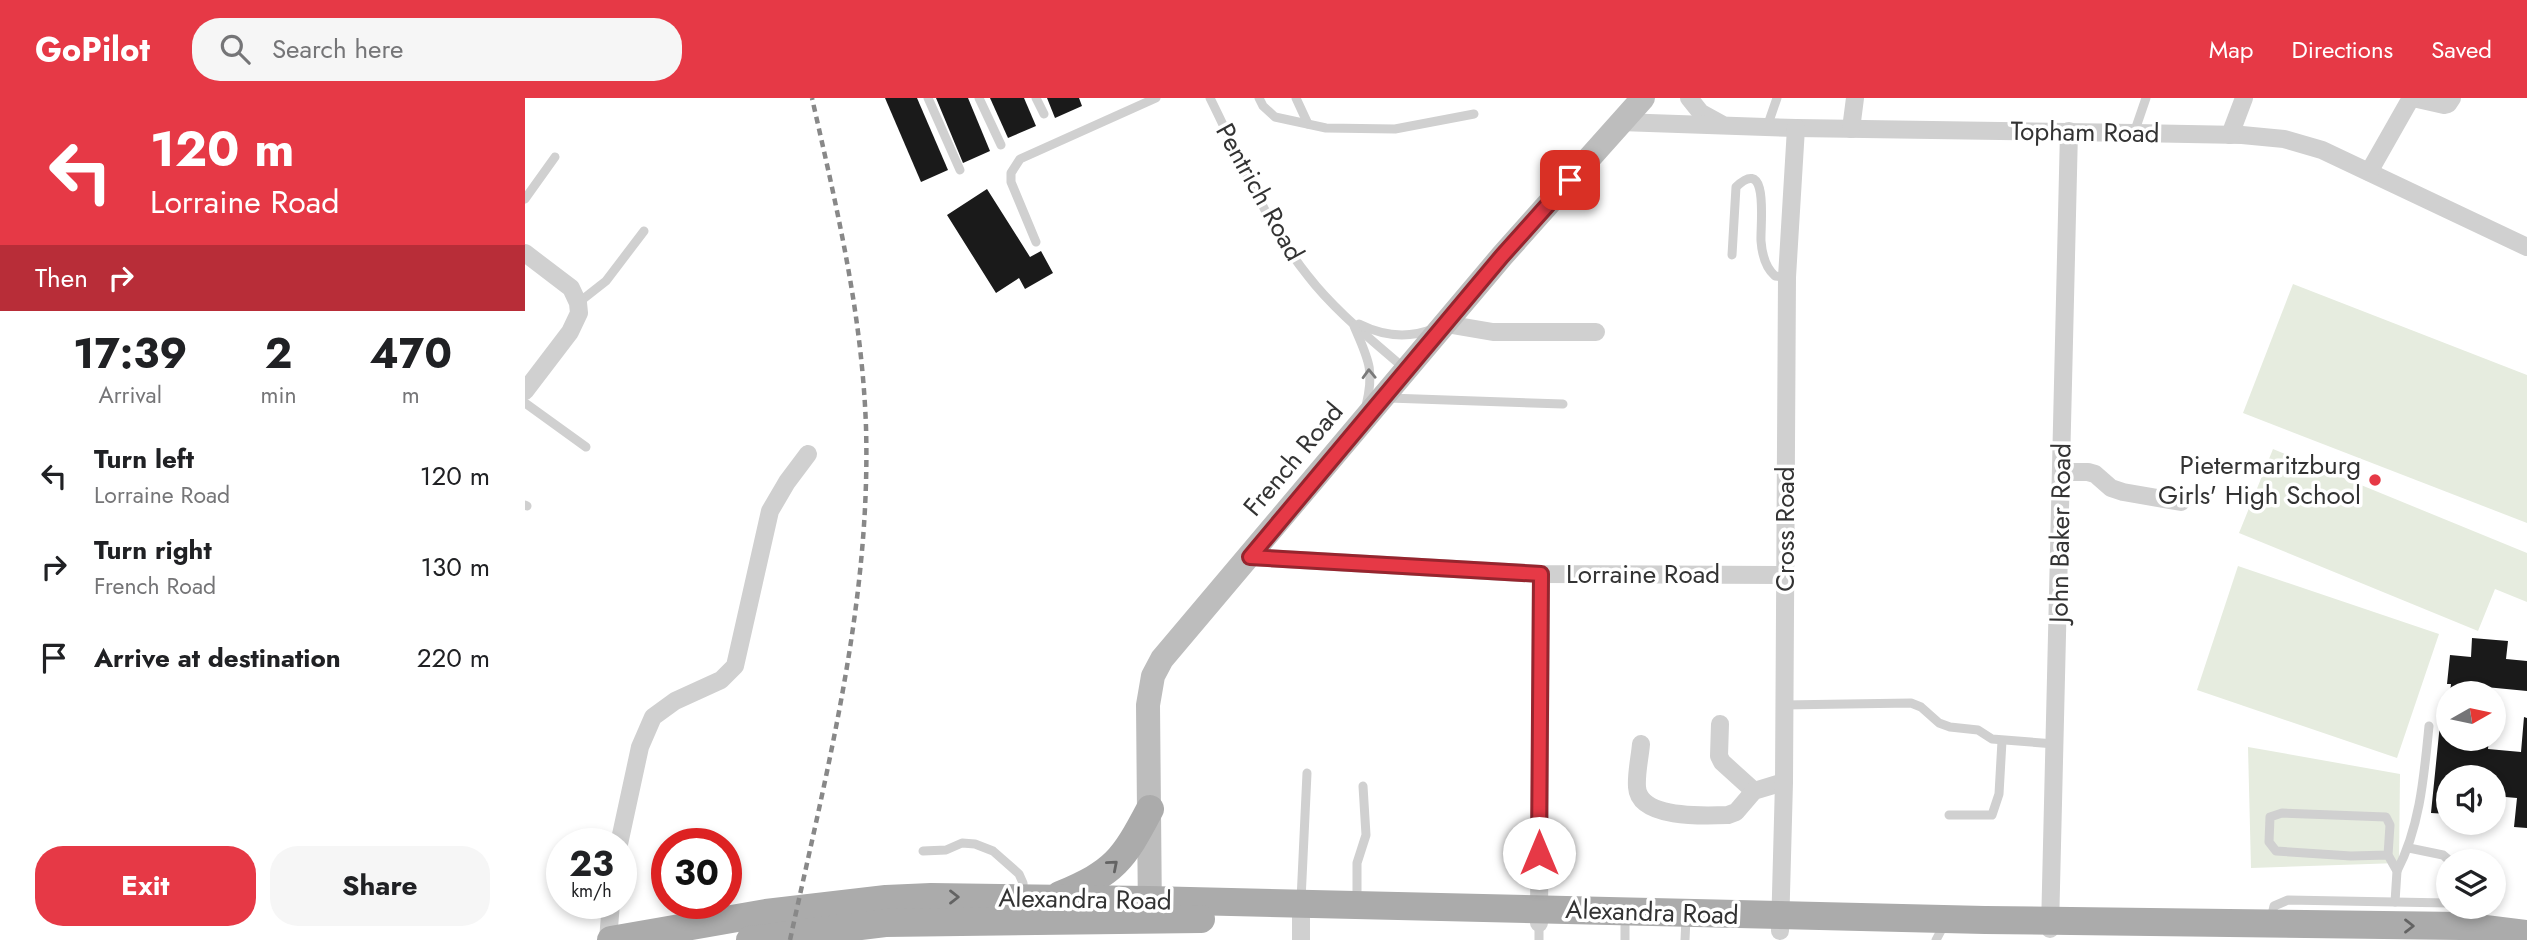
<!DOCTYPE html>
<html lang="en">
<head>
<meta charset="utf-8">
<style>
  :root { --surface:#fff; --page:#f6f6f6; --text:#202124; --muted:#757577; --accent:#e63946 }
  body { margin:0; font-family:Jost,sans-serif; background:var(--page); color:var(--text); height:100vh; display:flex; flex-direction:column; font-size:26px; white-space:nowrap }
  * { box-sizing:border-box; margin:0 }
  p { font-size:23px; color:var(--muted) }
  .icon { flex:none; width:38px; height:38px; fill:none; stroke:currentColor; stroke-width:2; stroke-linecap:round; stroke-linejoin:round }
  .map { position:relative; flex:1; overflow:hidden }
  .panel { display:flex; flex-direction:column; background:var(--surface); width:525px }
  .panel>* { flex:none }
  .top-card { background:#e63946; color:#fff; overflow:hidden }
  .needle { width:46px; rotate:81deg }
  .buttons { position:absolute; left:1911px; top:583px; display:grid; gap:14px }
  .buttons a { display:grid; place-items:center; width:70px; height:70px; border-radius:50%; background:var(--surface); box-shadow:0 4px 10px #0003; font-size:35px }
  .speed { position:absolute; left:21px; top:730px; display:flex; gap:14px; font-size:35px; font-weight:700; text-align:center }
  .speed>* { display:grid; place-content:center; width:91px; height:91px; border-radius:50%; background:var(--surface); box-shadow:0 4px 10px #0003; line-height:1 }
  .speed small { font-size:18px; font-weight:400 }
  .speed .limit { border:10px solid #d22; background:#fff; color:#111 }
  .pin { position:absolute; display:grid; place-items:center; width:60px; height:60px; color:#fff; margin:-30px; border-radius:14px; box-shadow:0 4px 10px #0006 }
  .me { position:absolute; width:77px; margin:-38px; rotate:0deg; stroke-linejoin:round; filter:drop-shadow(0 0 5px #0008) }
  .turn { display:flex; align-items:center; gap:24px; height:147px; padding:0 35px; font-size:32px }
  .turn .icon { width:91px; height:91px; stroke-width:2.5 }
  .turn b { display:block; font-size:49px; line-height:60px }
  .then { display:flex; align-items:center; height:66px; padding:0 35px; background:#0003; gap:14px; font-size:26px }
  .eta { display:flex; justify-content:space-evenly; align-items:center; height:119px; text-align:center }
  .eta b { font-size:42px; font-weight:700; line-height:49px }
  .cta { display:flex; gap:14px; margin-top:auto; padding:14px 35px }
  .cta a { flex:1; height:80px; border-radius:28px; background:var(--accent); color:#fff; font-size:28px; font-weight:700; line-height:80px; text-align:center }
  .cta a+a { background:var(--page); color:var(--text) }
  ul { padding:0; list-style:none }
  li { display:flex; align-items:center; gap:21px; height:91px; padding:0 35px }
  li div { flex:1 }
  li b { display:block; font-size:26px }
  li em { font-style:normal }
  header { display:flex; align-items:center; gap:42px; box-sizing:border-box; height:98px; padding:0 35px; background:var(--accent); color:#fff }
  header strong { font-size:33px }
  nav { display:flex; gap:38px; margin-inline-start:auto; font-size:24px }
  .search { width:490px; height:63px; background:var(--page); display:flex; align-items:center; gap:18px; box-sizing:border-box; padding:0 24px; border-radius:28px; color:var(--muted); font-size:26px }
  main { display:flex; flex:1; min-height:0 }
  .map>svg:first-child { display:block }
  .green { fill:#e6ecdf }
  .building { fill:#1a1a1a }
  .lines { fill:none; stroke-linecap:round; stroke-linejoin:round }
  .lane { stroke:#d0d0d0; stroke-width:9 }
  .street { stroke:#d0d0d0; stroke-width:18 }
  .secondary { stroke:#bdbdbd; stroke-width:24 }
  .primary { stroke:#ababab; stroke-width:28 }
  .rail { stroke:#888; stroke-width:4.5; stroke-dasharray:7 5; stroke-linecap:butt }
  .oneway { stroke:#7a7a7a }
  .oneway2 { stroke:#636363 }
  .route-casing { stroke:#96252e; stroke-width:18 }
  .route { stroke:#e63946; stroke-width:12 }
  .poi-dot { fill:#e63946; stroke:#fff; stroke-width:2.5 }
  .labels { text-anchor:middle; stroke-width:7; stroke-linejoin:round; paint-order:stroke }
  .street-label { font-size:26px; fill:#333; stroke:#fff }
  .poi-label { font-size:26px; fill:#333; stroke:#fff; text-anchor:end }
</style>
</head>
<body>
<header>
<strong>GoPilot</strong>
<div class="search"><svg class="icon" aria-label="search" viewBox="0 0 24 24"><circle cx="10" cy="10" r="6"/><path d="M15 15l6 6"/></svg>Search here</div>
<nav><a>Map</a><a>Directions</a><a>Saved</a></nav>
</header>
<main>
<section class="panel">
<div class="top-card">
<div class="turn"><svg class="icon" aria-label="left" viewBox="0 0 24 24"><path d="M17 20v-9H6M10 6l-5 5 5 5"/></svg><div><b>120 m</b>Lorraine Road</div></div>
<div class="then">Then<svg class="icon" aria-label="right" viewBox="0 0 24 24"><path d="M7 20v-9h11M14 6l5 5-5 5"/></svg></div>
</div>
<div class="eta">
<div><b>17:39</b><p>Arrival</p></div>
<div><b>2</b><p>min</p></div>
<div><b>470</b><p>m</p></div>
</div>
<ul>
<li><svg class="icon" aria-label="left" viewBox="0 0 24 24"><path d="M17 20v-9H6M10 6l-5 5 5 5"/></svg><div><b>Turn left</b><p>Lorraine Road</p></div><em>120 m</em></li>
<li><svg class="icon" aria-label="right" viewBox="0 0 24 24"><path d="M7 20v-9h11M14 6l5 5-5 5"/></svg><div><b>Turn right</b><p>French Road</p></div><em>130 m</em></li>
<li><svg class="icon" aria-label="arrive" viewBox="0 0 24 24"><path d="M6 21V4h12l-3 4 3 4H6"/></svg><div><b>Arrive at destination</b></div><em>220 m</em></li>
</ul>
<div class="cta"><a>Exit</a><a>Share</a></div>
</section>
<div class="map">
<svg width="2002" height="842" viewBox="0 0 2002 842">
  <rect width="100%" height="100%" fill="#fff"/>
  <g class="green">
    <polygon points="1768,186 2002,277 2002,425 1718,315"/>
    <polygon points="1748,351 2002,455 2002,504 1970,491 1953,533 1714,435"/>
    <polygon points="1713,468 1914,536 1872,660 1672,592"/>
    <polygon points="1723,649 1875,676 1874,765 1726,770"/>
  </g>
  <g class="building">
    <polygon points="360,0 392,0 423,72 396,84"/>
    <polygon points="411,0 443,0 465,53 438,65"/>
    <polygon points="465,0 499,0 511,28 483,40"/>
    <polygon points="522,0 554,0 557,8 530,20"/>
    <polygon points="462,91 505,159 516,153 528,175 500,191 494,180 471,195 422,117"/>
    <polygon points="1947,540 1983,543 1981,561 2002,563 2002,593 1940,587 1939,595 1925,595 1926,586 1922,586 1925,557 1946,559"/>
    <polygon points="1916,616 1923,616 1923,640 1964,640 1963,651 1996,654 1999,619 2002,620 2002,730 1989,729 1992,700 1969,698 1969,679 1923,679 1923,716 1906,715"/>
  </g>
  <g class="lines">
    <g class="lane">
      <polyline points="403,0 435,72"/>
      <polyline points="454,0 476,47"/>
      <polyline points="511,0 519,16"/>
      <path d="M685 0C715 60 741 126 783 178 810 213 847 242 880 271"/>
      <polyline points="734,0 738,8 750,19 801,30 870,31 949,16"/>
      <polyline points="771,0 783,26"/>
      <polyline points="1242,29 1252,0"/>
      <polyline points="1609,35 1621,0"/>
      <polyline points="0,101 30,59"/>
      <polyline points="511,144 486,84 486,75 495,61 631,0"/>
      <path d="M1207 157 1211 89C1245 56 1235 128 1236 143 1237 156 1241 170 1250 178L1262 179"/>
      <polyline points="53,205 81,183 119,133"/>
      <path d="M834 226C858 238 882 241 908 231"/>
      <path d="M829 228C843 261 850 271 841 308"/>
      <polyline points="864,300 1038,306"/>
      <polyline points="0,305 61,349"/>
      <polyline points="0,407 2,408"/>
      <polyline points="1258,607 1386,605 1396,609 1414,625 1425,629 1453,632 1467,641 1530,646"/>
      <polyline points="1424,717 1467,717 1474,696 1477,643"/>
      <polyline points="1884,750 1918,757 1925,763"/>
      <polyline points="398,753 421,752 437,745 450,746 468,753 494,776 498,785 499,798"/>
      <polyline points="1863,757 1826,758 1751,753 1744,744 1745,719 1757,715 1861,719 1865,727 1863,757 1872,773 1870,804"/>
      <path d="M1872 773C1895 729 1899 678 1904 628"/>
      <polyline points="776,802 782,675"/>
      <polyline points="832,805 832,765 841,737 838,688"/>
      <polyline points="1746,821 1749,808 1763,802 1923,805"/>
      <polyline points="1014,825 1014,842"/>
      <polyline points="1100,842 1100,828"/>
      <polyline points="1160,842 1161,820"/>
      <polyline points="1411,842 1420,825"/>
    </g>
    <g class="street">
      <polyline points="1164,0 1176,15 1196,26"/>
      <polyline points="1888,0 1919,7 1923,6 1927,0"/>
      <polyline points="1095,24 1271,30 1609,35 1717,37 1759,41 1797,52 2002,149"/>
      <polyline points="1326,31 1330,0"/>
      <polyline points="1705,37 1719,0"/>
      <polyline points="1844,74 1886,0"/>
      <polyline points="0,155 46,190 53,205 54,215 45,234 0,293"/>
      <polyline points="921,226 968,234 1071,234"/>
      <polyline points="1536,374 1563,374 1570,376 1586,390 1598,394 1656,404"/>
      <polyline points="725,459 1016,476 1260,477"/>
      <polyline points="1195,626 1194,658 1197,664 1229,693"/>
      <path d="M1116 646C1115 659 1111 675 1112 689 1114 721 1179 718 1203 717L1211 714 1229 693 1259 684"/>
      <polyline points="94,746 115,649 128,619 150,603 196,582 210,568 245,413 262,384 283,356"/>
      <polyline points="776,805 776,842"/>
      <polyline points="1014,825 1016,476"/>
      <polyline points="1525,831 1544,33"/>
      <polyline points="1255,833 1259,684 1262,179 1271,30"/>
      <polyline points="83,842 86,805"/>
    </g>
    <polyline class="secondary" points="625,819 623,607 628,578 637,561 977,158 1118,0"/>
    <g class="primary">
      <path d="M535 797C590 774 598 762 625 711"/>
      <polyline points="86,842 241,815 361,801 406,799 624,802 1460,822 1936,828 2002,836"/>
      <polyline points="225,842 360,825 676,821"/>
    </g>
    <path class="rail" d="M265 842C302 672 346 504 341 329 337 215 312 111 287 0"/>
  </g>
  <defs><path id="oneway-chevron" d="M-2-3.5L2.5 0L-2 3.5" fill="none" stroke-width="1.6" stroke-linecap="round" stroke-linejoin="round" transform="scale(1.75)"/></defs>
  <use class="oneway" href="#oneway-chevron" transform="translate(844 276) rotate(-92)"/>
  <g class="oneway2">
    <use href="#oneway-chevron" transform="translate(588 767) rotate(-41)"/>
    <use href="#oneway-chevron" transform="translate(429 799)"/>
    <use href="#oneway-chevron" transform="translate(1884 828)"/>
  </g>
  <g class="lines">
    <defs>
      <polyline id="route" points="1014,755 1016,476 725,459 977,158 1045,82"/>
    </defs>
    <use href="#route" class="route-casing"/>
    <use href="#route" class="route"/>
  </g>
  <circle class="poi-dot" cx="1850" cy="382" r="7"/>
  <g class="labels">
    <g class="street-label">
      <text transform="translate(1560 34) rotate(1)" y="9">Topham Road</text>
      <text transform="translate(735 94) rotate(61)" y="9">Pentrich Road</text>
      <text transform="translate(768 361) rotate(-50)" y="9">French Road</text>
      <text transform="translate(1260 431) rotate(-90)" y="9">Cross Road</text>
      <text transform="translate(1535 435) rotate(-89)" y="9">John Baker Road</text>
      <text x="1118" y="485">Lorraine Road</text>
      <text transform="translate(560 801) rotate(1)" y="9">Alexandra Road</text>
      <text transform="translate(1127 814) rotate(2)" y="9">Alexandra Road</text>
    </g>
    <g class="poi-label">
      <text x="1836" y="376">Pietermaritzburg<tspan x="1836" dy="30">Girls' High School</tspan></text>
    </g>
  </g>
</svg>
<div class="buttons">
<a><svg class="needle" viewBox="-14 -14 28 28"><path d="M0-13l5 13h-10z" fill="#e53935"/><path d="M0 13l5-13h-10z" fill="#757577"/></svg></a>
<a><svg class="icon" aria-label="sound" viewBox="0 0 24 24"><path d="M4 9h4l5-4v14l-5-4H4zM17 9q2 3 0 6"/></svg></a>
<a><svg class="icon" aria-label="layers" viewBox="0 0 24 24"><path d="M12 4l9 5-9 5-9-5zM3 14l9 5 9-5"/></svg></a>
</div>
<div class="speed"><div>23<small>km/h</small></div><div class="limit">30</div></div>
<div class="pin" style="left:1045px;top:82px;background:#d93025"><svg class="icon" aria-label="arrive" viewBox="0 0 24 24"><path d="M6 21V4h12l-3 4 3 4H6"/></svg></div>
<svg class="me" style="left:1014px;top:755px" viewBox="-20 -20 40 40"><circle r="19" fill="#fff"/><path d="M0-13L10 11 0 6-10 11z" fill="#e63946"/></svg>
</div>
</main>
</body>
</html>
